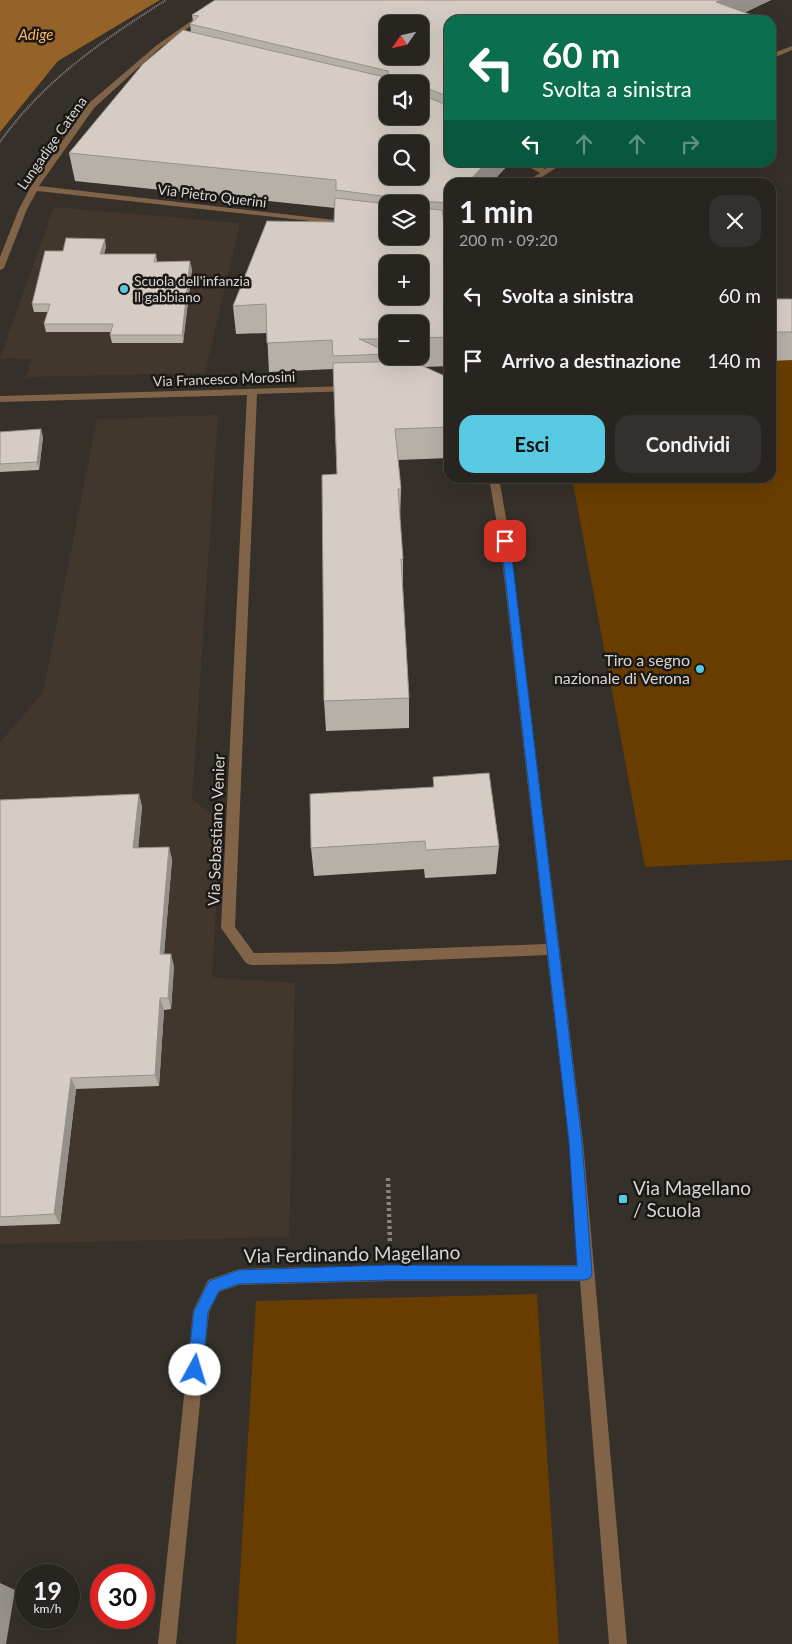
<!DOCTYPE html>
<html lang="it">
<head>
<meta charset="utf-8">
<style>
  :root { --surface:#282420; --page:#34302d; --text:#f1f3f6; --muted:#a5a4a5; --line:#44413e; --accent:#58c9e3 }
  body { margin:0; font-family:Lato,sans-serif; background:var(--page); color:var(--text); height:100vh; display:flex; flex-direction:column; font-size:19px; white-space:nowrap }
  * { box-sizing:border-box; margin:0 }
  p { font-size:16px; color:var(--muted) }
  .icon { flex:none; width:28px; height:28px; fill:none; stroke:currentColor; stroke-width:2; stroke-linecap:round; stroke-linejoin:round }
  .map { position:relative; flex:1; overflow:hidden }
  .side { position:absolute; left:444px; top:178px; width:332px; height:305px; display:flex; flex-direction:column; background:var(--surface); border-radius:15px; box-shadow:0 5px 20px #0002,0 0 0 1px var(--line) }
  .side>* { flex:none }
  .top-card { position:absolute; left:444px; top:15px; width:332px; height:152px; border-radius:15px; box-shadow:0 5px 20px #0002,0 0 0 1px var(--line); background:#0b6e4f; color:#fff; overflow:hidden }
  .needle { width:32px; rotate:236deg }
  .buttons { position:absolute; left:379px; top:15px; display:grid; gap:10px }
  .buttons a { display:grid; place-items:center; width:50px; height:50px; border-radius:10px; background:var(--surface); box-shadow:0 5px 20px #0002,0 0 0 1px var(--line); font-size:25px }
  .speed { position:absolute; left:15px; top:1564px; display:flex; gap:10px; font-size:25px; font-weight:700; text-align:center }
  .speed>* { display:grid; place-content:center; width:65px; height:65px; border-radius:50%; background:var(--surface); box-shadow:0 5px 20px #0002,0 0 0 1px var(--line); line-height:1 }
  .speed small { font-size:12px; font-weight:400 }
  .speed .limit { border:8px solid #d22; background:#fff; color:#111 }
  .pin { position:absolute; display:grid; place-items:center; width:42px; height:42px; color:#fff; margin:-21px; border-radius:10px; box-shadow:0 2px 8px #0006 }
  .me { position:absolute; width:55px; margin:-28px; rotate:6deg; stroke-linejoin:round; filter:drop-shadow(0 0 4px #0008) }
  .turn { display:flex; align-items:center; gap:18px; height:105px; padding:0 15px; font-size:22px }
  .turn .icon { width:65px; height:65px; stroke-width:2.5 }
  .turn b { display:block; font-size:35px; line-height:42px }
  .lanes { display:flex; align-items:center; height:48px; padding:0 15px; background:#0003; justify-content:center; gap:25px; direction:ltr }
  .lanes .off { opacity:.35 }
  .round { display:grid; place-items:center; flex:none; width:52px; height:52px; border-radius:15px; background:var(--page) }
  .overview { display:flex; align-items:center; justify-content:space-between; height:85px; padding:0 15px }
  h1 { font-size:30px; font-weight:700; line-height:38px }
  .button { display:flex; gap:10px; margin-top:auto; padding:10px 15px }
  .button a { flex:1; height:58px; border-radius:15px; background:var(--accent); color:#111; font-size:20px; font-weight:700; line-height:58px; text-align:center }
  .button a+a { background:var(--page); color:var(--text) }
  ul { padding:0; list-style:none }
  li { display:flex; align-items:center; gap:15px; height:65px; padding:0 15px }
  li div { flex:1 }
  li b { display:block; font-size:19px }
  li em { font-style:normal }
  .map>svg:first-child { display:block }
  .built { fill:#42372c }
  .green { fill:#693d00 }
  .water { fill:#956228 }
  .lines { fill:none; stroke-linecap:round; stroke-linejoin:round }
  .path-far1 { stroke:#88837e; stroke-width:2; stroke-dasharray:1 1; stroke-linecap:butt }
  .path { stroke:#88837e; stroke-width:4.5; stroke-dasharray:3 3; stroke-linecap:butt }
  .minor { fill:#816448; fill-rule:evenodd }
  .wall { fill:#b7b0a9; fill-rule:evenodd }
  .shaded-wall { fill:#95908a }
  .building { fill:#d5cdc5; stroke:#95908a; fill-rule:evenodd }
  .route { fill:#1a73e8; stroke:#114b97 }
  .poi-dot { fill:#58c9e3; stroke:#1b1816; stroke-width:2 }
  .labels { text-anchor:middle; stroke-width:5; stroke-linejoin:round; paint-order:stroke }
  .far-street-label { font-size:14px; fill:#d9d5d1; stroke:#1b1816 }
  .far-poi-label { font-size:14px; fill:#d9d5d1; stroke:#1b1816; text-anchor:start }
  .far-water-label { font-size:15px; font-style:italic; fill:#fbb56b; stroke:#1b1816 }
  .poi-label { font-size:16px; fill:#d9d5d1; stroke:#1b1816; text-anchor:end }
  .street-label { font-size:16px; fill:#d9d5d1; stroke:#1b1816 }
  .near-poi-label { font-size:19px; fill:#d9d5d1; stroke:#1b1816; text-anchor:start }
  .near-street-label { font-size:19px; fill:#d9d5d1; stroke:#1b1816 }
</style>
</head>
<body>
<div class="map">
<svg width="792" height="1644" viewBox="0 0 792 1644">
  <rect width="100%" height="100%" fill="#36302a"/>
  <g class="built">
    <polygon points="54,207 240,223 205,373 26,377 32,359 0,358"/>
    <polygon points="218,415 192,799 221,822 212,977 295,983 289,1237 0,1244 0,742 43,693 97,419"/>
  </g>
  <g class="green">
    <polygon points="771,314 792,314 792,860 645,867 572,478 771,478"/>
    <polygon points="537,1294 559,1644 236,1644 256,1301"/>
  </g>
  <polygon class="water" points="0,0 160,0 58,61 0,132"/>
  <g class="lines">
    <path class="path-far1" d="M0 142C43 81 103 40 166 0"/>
    <polyline class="path" points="388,1178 390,1244"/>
    <g class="minor">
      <polygon points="221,0 228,0 161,47 94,108 39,186 344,221 348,223 347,225 37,191 27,209 4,268 0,270 0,257 19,209 30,188 88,104 157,45"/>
      <polygon points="792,46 792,50 771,59 771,54"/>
      <polygon points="520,162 530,162 545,169 556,162 565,162 534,182 526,182 540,173"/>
      <polygon points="420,230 449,233 449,237 420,234"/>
      <polygon points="350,386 355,389 353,391 257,394 235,927 254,953 334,952 546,944 500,541 489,478 499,478 510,541 583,1142 627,1644 609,1644 580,1281 390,1281 239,1285 219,1292 209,1312 176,1644 158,1644 193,1311 208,1280 239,1269 390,1265 578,1265 569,1142 547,955 334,964 251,965 246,963 221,928 247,395 0,402 0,396"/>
    </g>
  </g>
  <g class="wall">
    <path d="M215 0H771L744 13 759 20H449V162H511L492 182H449V230L448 231H445L449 256V366L424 367 449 378V458L398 460 401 489 400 519 403 559V590L409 698V728L326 731 324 701 337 474 333 369 269 372 267 333 236 334 233 306 334 222 335 208 75 181 69 153 191 32 190 24 193 21 192 15ZM388 324H420V356H388Z"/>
    <polygon points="106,247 104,254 156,254 157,262 192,269 183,343 112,343 110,335 111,332 46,332 44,324 48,312 34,312 32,304 63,251"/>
    <polygon points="771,299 792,299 792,360 771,361"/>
    <polygon points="0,432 43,437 39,470 0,472"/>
    <polygon points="433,777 499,846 496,874 425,878 424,869 314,876 311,848 433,787"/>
    <polygon points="139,794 142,807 138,848 169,847 172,860 164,954 174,966 171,1009 164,1010 159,1086 76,1089 60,1224 0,1226 0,800"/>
  </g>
  <g class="shaded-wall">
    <polygon points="721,0 771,0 728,20 716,2"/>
    <polygon points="487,162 511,162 492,182 468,182"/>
    <polygon points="449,203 449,230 448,231"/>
    <polygon points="105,239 106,247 101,262 100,254"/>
    <polygon points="190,261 192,269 183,343 182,335"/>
    <polygon points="41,429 43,437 39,470 37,462"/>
    <polygon points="139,794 142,807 137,861 133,848"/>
    <polygon points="169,847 172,860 163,966 160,954"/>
    <polygon points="171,954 174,966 171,1009 168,998"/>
    <polygon points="160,998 164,1010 159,1086 155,1075"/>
    <polygon points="71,1078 76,1089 60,1224 54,1214"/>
    <polygon points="0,1583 15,1590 6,1644 0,1644"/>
  </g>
  <g class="building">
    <path d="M215 0H721L716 2 760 18 756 20H672L663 17 664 20H449V97L421 86 420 87V84H388V116H420V94L449 106V162H487L468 182H449V203L419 201 420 204H388L389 197 336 190V180L69 153 143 64 183 30 389 78 388 71 190 24 199 16 192 15ZM388 24H420V56H388ZM388 144H420V176H388Z"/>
    <path d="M335 198 388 204V236H420V206V208L442 210 449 256V337L420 338V324H388V339H359L388 352V354L333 356 332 340 267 343 266 304 233 306 267 221 334 222ZM388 264H420V296H388Z"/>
    <polygon points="66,238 105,239 100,254 156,254 154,262 190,261 182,335 110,335 113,324 44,324 50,304 32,304 45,251 63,251"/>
    <rect x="771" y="299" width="21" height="33"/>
    <polygon points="412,361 449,378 449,427 395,429 401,489 398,489 403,559 401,559 409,698 324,701 322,475 337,474 333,363"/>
    <polygon points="41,429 37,462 0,464 0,432"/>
    <polygon points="489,773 499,846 426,850 425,841 311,848 310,794 434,787 433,777"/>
    <polygon points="139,794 133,848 169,847 160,954 171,954 168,998 160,998 155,1075 71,1078 54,1214 0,1217 0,800"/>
  </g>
  <polygon class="route" points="505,538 510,541 582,1142 592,1273 590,1278 585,1280 390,1280 239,1284 219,1291 208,1312 203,1370 200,1375 195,1378 190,1375 187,1370 194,1311 209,1281 239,1270 390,1265 577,1266 569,1142 501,541"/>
  <g class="poi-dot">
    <circle cx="124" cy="289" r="5"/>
    <circle cx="700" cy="669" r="5"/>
    <rect x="618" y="1194" width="10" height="10" rx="2.5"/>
  </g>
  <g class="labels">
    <g class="far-street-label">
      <text transform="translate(52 143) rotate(-55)" y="5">Lungadige Catena</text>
      <text transform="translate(212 196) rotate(7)" y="5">Via Pietro Querini</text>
      <text transform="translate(224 379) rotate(-2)" y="5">Via Francesco Morosini</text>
    </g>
    <g class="far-poi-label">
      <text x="134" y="286">Scuola dell'infanzia<tspan x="134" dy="16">Il gabbiano</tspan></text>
    </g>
    <g class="far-water-label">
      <text x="36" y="40">Adige</text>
    </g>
    <g class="poi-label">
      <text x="690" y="666">Tiro a segno<tspan x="690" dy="18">nazionale di Verona</tspan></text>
    </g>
    <g class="street-label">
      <text transform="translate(216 830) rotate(-88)" y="6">Via Sebastiano Venier</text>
    </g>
    <g class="near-poi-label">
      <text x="633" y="1195">Via Magellano<tspan x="633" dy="22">/ Scuola</tspan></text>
    </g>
    <g class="near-street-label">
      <text transform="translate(352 1254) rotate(-1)" y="7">Via Ferdinando Magellano</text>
    </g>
  </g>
</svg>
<div class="buttons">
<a><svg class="needle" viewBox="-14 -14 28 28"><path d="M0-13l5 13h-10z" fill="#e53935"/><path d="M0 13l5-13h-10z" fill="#a5a4a5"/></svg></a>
<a><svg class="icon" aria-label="sound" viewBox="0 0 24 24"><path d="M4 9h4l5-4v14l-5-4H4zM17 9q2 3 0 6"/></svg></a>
<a><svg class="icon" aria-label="search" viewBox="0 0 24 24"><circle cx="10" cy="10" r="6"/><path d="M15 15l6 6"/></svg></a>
<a><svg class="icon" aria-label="layers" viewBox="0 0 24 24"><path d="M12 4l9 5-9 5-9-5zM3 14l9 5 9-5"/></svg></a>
<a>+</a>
<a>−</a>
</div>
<div class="speed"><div>19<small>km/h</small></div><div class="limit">30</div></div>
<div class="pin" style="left:505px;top:541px;background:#d93025"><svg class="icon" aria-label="arrive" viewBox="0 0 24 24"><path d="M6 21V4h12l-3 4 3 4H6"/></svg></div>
<svg class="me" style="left:195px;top:1370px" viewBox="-20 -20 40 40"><circle r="19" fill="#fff"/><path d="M0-13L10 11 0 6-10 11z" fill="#1a73e8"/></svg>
<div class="top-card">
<div class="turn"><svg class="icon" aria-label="left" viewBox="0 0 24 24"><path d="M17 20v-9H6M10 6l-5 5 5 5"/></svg><div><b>60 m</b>Svolta a sinistra</div></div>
<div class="lanes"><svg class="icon" aria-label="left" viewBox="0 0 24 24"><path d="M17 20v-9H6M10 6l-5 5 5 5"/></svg><svg class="icon off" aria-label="ahead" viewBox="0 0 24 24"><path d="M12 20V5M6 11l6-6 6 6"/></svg><svg class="icon off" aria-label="ahead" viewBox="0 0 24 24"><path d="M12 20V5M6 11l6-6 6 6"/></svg><svg class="icon off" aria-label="right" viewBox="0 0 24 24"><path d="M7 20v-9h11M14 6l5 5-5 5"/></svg></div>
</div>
<section class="side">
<div class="overview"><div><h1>1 min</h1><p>200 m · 09:20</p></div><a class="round"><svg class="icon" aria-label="close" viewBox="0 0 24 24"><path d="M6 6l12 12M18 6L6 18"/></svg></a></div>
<ul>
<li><svg class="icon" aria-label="left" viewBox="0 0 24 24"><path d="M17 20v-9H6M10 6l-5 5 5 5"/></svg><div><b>Svolta a sinistra</b></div><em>60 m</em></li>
<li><svg class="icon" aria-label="arrive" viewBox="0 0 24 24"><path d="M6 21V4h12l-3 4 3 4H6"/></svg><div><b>Arrivo a destinazione</b></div><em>140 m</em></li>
</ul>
<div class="button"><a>Esci</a><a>Condividi</a></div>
</section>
</div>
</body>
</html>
